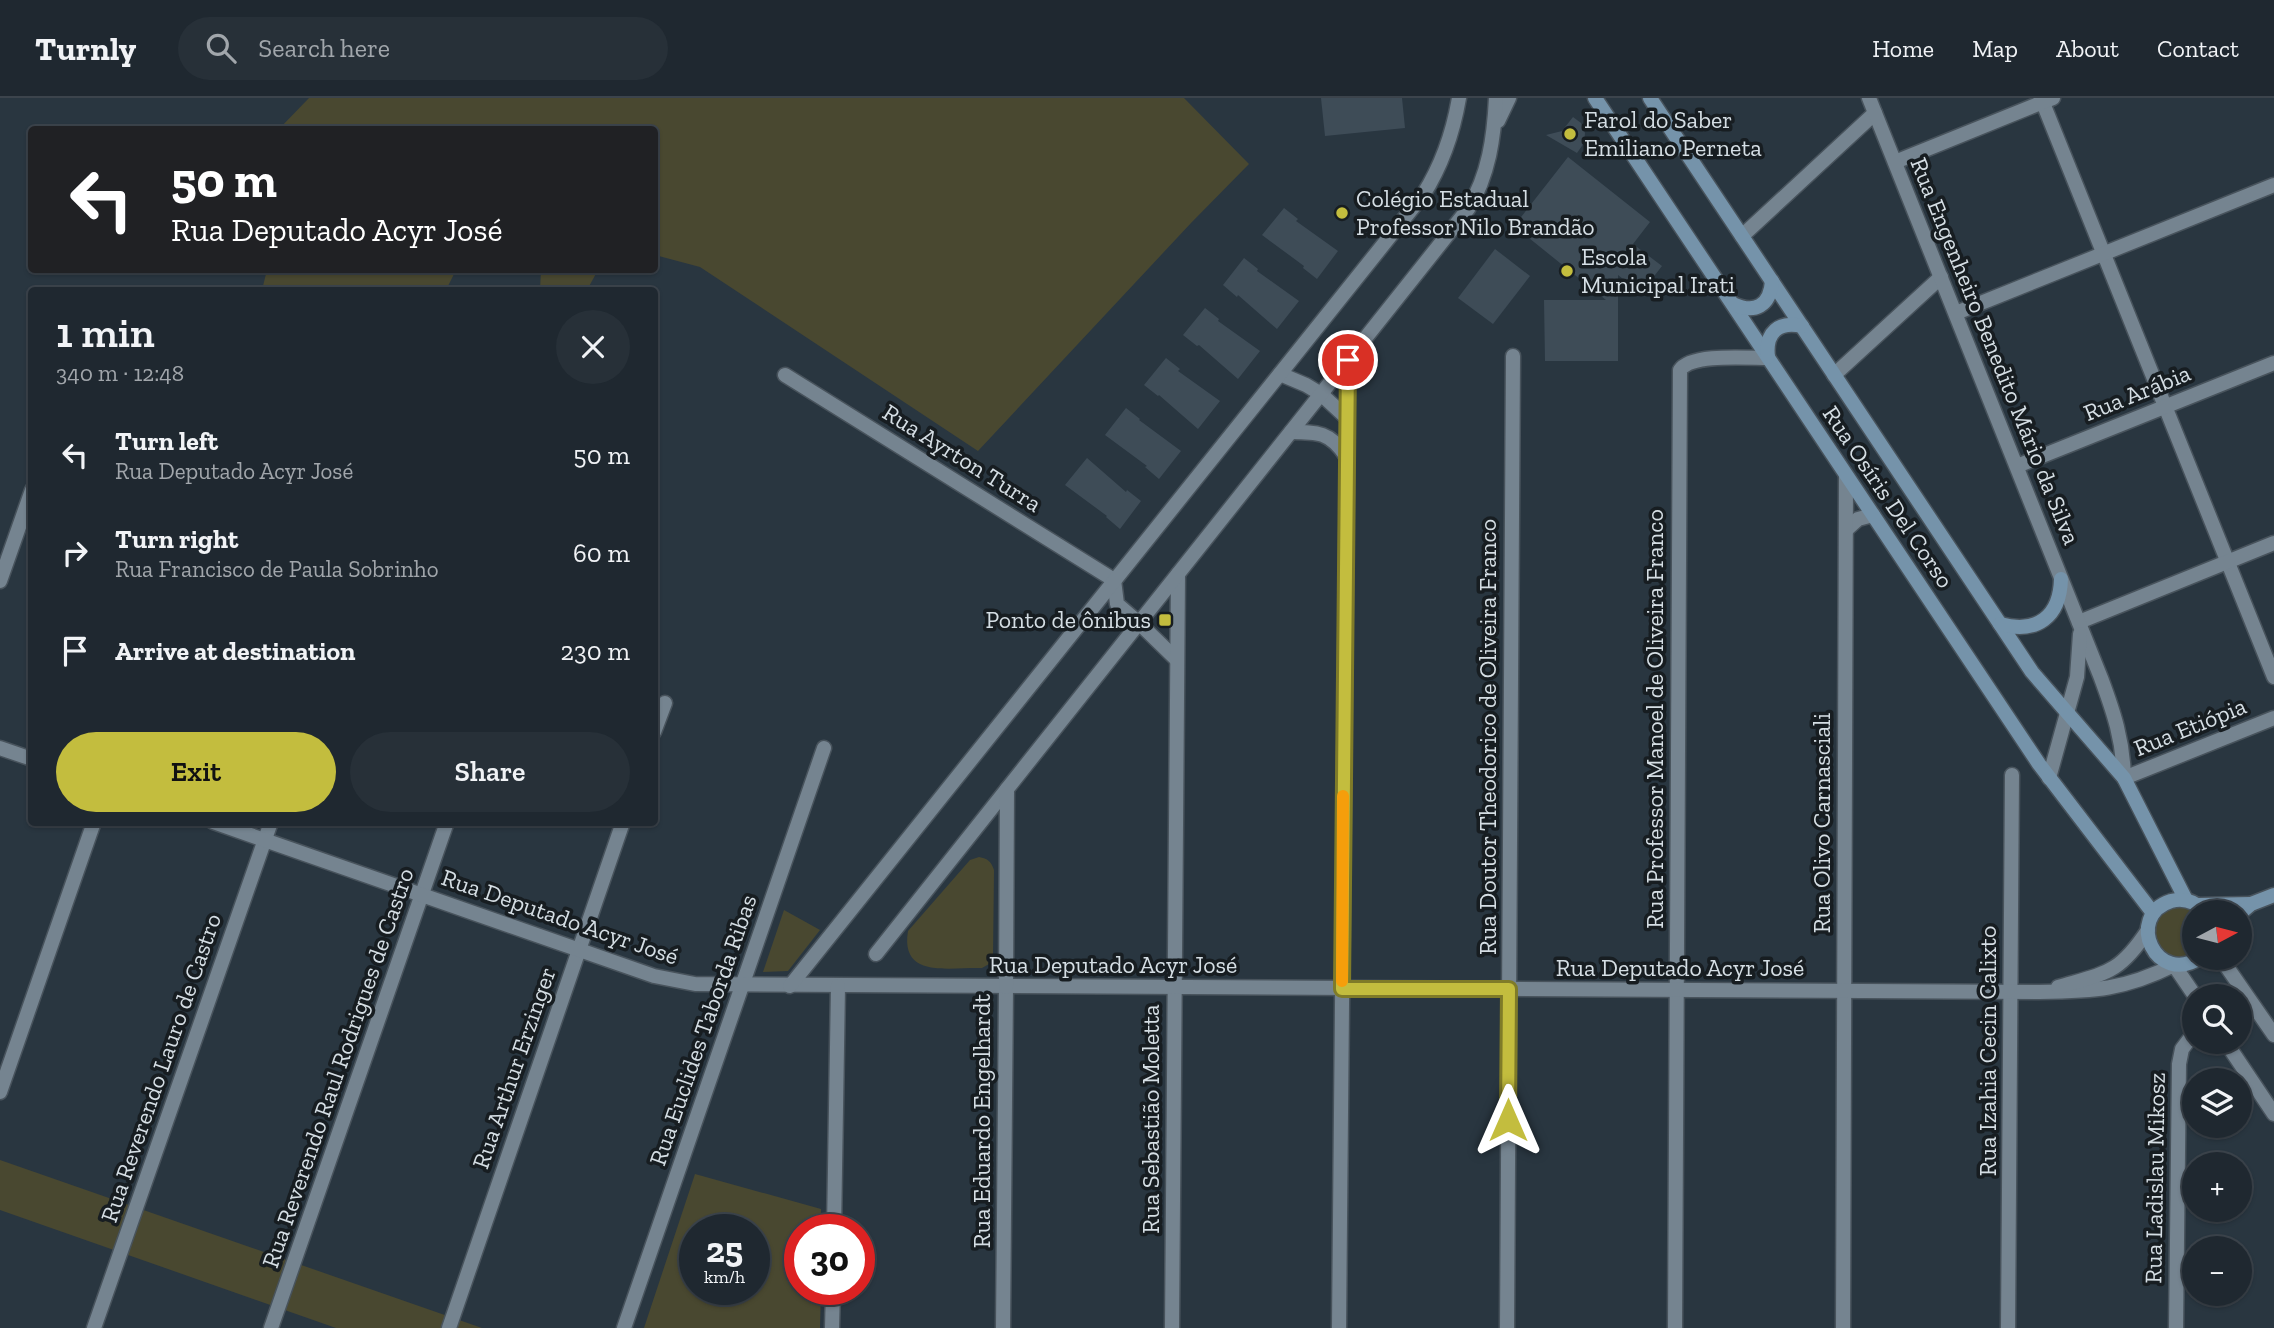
<!DOCTYPE html>
<html lang="en">
<head>
<meta charset="utf-8">
<style>
  :root { --surface:#1f2830; --page:#273038; --text:#f1f3f6; --muted:#a1a6ab; --line:#3c444c; --accent:#c3bd3e }
  body { margin:0; font-family:"Zilla Slab",serif; background:var(--page); color:var(--text); height:100vh; display:flex; flex-direction:column; font-size:26px; white-space:nowrap }
  * { box-sizing:border-box; margin:0 }
  p { font-size:23px; color:var(--muted) }
  .icon { flex:none; width:38px; height:38px; fill:none; stroke:currentColor; stroke-width:2; stroke-linecap:round; stroke-linejoin:round }
  .map { position:relative; flex:1; overflow:hidden }
  .drawer { position:absolute; left:28px; top:189px; width:630px; height:539px; display:flex; flex-direction:column; background:var(--surface); border-radius:7px; box-shadow:0 2px 5px #0004,0 0 0 2px var(--line) }
  .drawer>* { flex:none }
  .top-card { position:absolute; left:28px; top:28px; width:630px; height:147px; border-radius:7px; box-shadow:0 2px 5px #0004,0 0 0 2px var(--line); background:#202124; color:#fff; overflow:hidden }
  .needle { width:46px; rotate:83deg }
  .tools { position:absolute; left:2182px; top:802px; display:grid; gap:14px }
  .tools a { display:grid; place-items:center; width:70px; height:70px; border-radius:50%; background:var(--surface); box-shadow:0 2px 5px #0004,0 0 0 2px var(--line); font-size:35px }
  .speed { position:absolute; left:679px; top:1116px; display:flex; gap:14px; font-size:35px; font-weight:700; text-align:center }
  .speed>* { display:grid; place-content:center; width:91px; height:91px; border-radius:50%; background:var(--surface); box-shadow:0 2px 5px #0004,0 0 0 2px var(--line); line-height:1 }
  .speed small { font-size:18px; font-weight:400 }
  .speed .limit { border:10px solid #d22; background:#fff; color:#111 }
  .pin { position:absolute; display:grid; place-items:center; width:60px; height:60px; color:#fff; margin:-30px; border:4px solid #fff; border-radius:50%; box-shadow:0 2px 7px #0007 }
  .me { position:absolute; width:77px; margin:-38px; rotate:0deg; stroke-linejoin:round; filter:drop-shadow(0 0 5px #0008) }
  .turn { display:flex; align-items:center; gap:24px; height:147px; padding:0 28px; font-size:32px }
  .turn .icon { width:91px; height:91px; stroke-width:2.5 }
  .turn b { display:block; font-size:49px; line-height:60px }
  .round { display:grid; place-items:center; flex:none; width:74px; height:74px; border-radius:37px; background:var(--page) }
  .overview { display:flex; align-items:center; justify-content:space-between; height:119px; padding:0 28px }
  h1 { font-size:42px; font-weight:600; line-height:52px }
  .action { display:flex; gap:14px; margin-top:auto; padding:14px 28px }
  .action a { flex:1; height:80px; border-radius:42px; background:var(--accent); color:#111; font-size:28px; font-weight:600; line-height:80px; text-align:center }
  .action a+a { background:var(--page); color:var(--text) }
  ul { padding:0; list-style:none }
  li { display:flex; align-items:center; gap:21px; height:98px; padding:0 28px }
  li div { flex:1 }
  li b { display:block; font-size:26px }
  li em { font-style:normal }
  header { display:flex; align-items:center; gap:42px; box-sizing:border-box; height:98px; padding:0 35px; background:var(--surface); border-bottom:2px solid var(--line) }
  header strong { font-size:33px }
  nav { display:flex; gap:38px; margin-inline-start:auto; font-size:24px }
  .search { width:490px; height:63px; background:var(--page); display:flex; align-items:center; gap:18px; box-sizing:border-box; padding:0 24px; border-radius:38px; color:var(--muted); font-size:26px }
  .map>svg:first-child { display:block }
  .green { fill:#494830; fill-rule:evenodd }
  .building { fill:#3e4c57 }
  .lines { fill:none; stroke-linecap:round; stroke-linejoin:round }
  .minor-casing { stroke:#48535c; stroke-width:17 }
  .tertiary-casing { stroke:#48535c; stroke-width:17 }
  .secondary-casing { stroke:#48535c; stroke-width:17 }
  .minor { stroke:#758490; stroke-width:14 }
  .tertiary { stroke:#758490; stroke-width:14 }
  .secondary { stroke:#7593aa; stroke-width:14 }
  .route-casing { stroke:#7f7b28; stroke-width:18 }
  .route { stroke:#c3bd3e; stroke-width:12 }
  .slow { stroke:#f59e0b; stroke-width:12 }
  .poi-dot { fill:#c3bd3e; stroke:#171d21; stroke-width:2.5 }
  .labels { text-anchor:middle; stroke-width:7; stroke-linejoin:round; paint-order:stroke }
  .poi-label { font-size:24px; fill:#d5dee4; stroke:#171d21; text-anchor:start }
  .street-label { font-size:24px; fill:#d5dee4; stroke:#171d21 }
</style>
</head>
<body>
<header>
<strong>Turnly</strong>
<div class="search"><svg class="icon" aria-label="search" viewBox="0 0 24 24"><circle cx="10" cy="10" r="6"/><path d="M15 15l6 6"/></svg>Search here</div>
<nav><a>Home</a><a>Map</a><a>About</a><a>Contact</a></nav>
</header>
<div class="map">
<svg width="2274" height="1230" viewBox="0 0 2274 1230">
  <rect width="100%" height="100%" fill="#293640"/>
  <g class="green">
    <polygon points="309,0 1184,0 1249,66 1191,125 978,353 700,169 655,157 654,32 279,31"/>
    <polygon points="267,172 456,172 446,192 262,192"/>
    <polygon points="541,172 598,172 587,192 540,192"/>
    <path d="M979 759C988 761 991 763 994 772L993 858 989 866 982 870C949 869 900 881 908 833L970 762Z"/>
    <polygon points="2182,806 2200,814 2194,814 2194,859 2183,863 2159,854 2152,828 2163,812"/>
    <polygon points="784,812 820,832 788,873 763,874"/>
    <polygon points="0,1062 482,1230 336,1230 0,1112"/>
    <path d="M695 1076 821 1111V1132H800V1192H821L820 1230H644ZM754 1132V1192H695V1132Z"/>
  </g>
  <g class="building">
    <polygon points="1321,0 1402,0 1405,30 1325,38"/>
    <polygon points="1573,19 1581,25 1585,35 1584,45 1577,55 1546,37 1562,33"/>
    <polygon points="1568,59 1650,124 1633,146 1662,168 1641,195 1618,177 1618,263 1545,263 1544,202 1606,202 1514,128"/>
    <polygon points="1284,110 1298,121 1296,123 1338,153 1317,181 1303,170 1304,168 1262,137"/>
    <polygon points="1495,151 1530,178 1493,226 1458,200"/>
    <polygon points="1244,160 1258,171 1257,173 1299,203 1277,231 1238,197 1237,199 1223,187"/>
    <polygon points="1205,210 1219,221 1218,223 1260,253 1238,281 1199,247 1197,248 1183,237"/>
    <polygon points="1166,260 1180,271 1178,273 1220,303 1198,331 1159,297 1158,298 1144,287"/>
    <polygon points="1126,310 1140,321 1139,322 1181,353 1159,381 1145,369 1147,368 1105,337"/>
    <polygon points="1087,360 1126,394 1127,392 1141,403 1120,431 1106,419 1107,418 1065,387"/>
  </g>
  <g class="lines">
    <defs>
      <g id="minor">
        <polyline points="2041,0 2274,579"/>
        <polyline points="1895,64 2053,0"/>
        <polyline points="1742,138 1875,15"/>
        <polyline points="1956,215 2274,87"/>
        <polyline points="785,277 1114,482"/>
        <polyline points="1834,277 1941,179"/>
        <polyline points="1321,296 1347,320"/>
        <path d="M1291 334C1318 334 1330 334 1346 358"/>
        <polyline points="2017,368 2274,265"/>
        <polyline points="1847,431 1858,421 1873,417"/>
        <polyline points="0,483 32,392"/>
        <polyline points="2079,524 2274,445"/>
        <polyline points="1139,525 1176,561"/>
        <polyline points="654,634 665,605"/>
        <polyline points="2124,680 2274,620"/>
        <polyline points="876,856 1007,691"/>
        <polyline points="0,994 94,724"/>
        <polyline points="94,1230 271,724"/>
        <polyline points="271,1230 447,724"/>
        <polyline points="449,1230 623,724"/>
        <polyline points="624,1230 824,650"/>
        <polyline points="1003,1230 1006,889"/>
        <polyline points="1172,1230 1178,476"/>
        <polyline points="1339,1230 1348,262"/>
        <polyline points="1507,1230 1513,258"/>
        <path d="M1675 1230 1680 272C1691 255 1748 260 1768 260"/>
        <polyline points="1843,1230 1846,378"/>
        <polyline points="2008,1230 2012,677"/>
        <polyline points="2176,1230 2179,966 2182,951 2194,935"/>
      </g>
      <g id="tertiary">
        <path d="M1869 0 2101 580C2114 615 2123 642 2124 680"/>
        <polyline points="1498,23 1509,0"/>
        <polyline points="1280,276 1306,287 1321,296"/>
        <polyline points="1114,482 1117,506 1139,525"/>
        <polyline points="0,650 32,661"/>
        <polyline points="2049,680 2077,579 2080,536"/>
        <path d="M213 724 654 878 695 886 2039 894C2094 893 2124 892 2174 867L2195 898"/>
        <polyline points="2220,859 2274,937"/>
        <path d="M790 888 1423 97C1442 67 1453 35 1459 0"/>
        <path d="M1006 889 1007 691 1468 111C1489 77 1494 39 1496 0"/>
        <path d="M2058 889C2106 875 2119 876 2148 832"/>
        <polyline points="2225,943 2274,1016"/>
        <polyline points="834,1132 838,888"/>
        <polyline points="832,1230 833,1192"/>
      </g>
      <g id="secondary">
        <polyline points="1595,0 2039,666 2153,815"/>
        <polyline points="1650,0 2032,574 2124,680 2186,802"/>
        <path d="M1733 206C1755 216 1770 208 1772 183"/>
        <path d="M1768 259C1765 234 1779 223 1802 228"/>
        <path d="M2000 526C2037 536 2060 519 2061 481"/>
        <polyline points="2199,807 2251,806"/>
        <polyline points="2244,812 2251,806 2274,797"/>
        <path d="M2201 859C2156 890 2124 818 2171 803 2185 799 2196 804 2206 814"/>
      </g>
    </defs>
    <use href="#minor" class="minor-casing"/>
    <use href="#tertiary" class="tertiary-casing"/>
    <use href="#secondary" class="secondary-casing"/>
    <use href="#minor" class="minor"/>
    <use href="#tertiary" class="tertiary"/>
    <use href="#secondary" class="secondary"/>
  </g>
  <g class="lines">
    <defs>
      <polyline id="route" points="1348,262 1342,891 1509,891 1508,1022"/>
    </defs>
    <use href="#route" class="route-casing"/>
    <use href="#route" class="route"/>
    <polyline class="slow" points="1342,883 1343,698"/>
  </g>
  <g class="poi-dot">
    <circle cx="1570" cy="36" r="7"/>
    <circle cx="1342" cy="115" r="7"/>
    <circle cx="1567" cy="173" r="7"/>
    <rect x="1158" y="515" width="14" height="14" rx="3.5"/>
  </g>
  <g class="labels">
    <g class="poi-label">
      <text x="1584" y="30">Farol do Saber<tspan x="1584" dy="28">Emiliano Perneta</tspan></text>
      <text x="1356" y="109">Colégio Estadual<tspan x="1356" dy="28">Professor Nilo Brandão</tspan></text>
      <text x="1581" y="167">Escola<tspan x="1581" dy="28">Municipal Irati</tspan></text>
      <text x="1151" y="530" text-anchor="end">Ponto de ônibus</text>
    </g>
    <g class="street-label">
      <text transform="translate(1995 253) rotate(68)" y="8">Rua Engenheiro Benedito Mário da Silva</text>
      <text transform="translate(2137 295) rotate(-22)" y="8">Rua Arábia</text>
      <text transform="translate(962 360) rotate(32)" y="8">Rua Ayrton Turra</text>
      <text transform="translate(1888 399) rotate(56)" y="8">Rua Osíris Del Corso</text>
      <text transform="translate(1655 621) rotate(-90)" y="8">Rua Professor Manoel de Oliveira Franco</text>
      <text transform="translate(2190 629) rotate(-22)" y="8">Rua Etiópia</text>
      <text transform="translate(1488 639) rotate(-90)" y="8">Rua Doutor Theodorico de Oliveira Franco</text>
      <text transform="translate(1822 725) rotate(-90)" y="8">Rua Olivo Carnasciali</text>
      <text transform="translate(560 819) rotate(19)" y="8">Rua Deputado Acyr José</text>
      <text x="1113" y="875">Rua Deputado Acyr José</text>
      <text x="1680" y="878">Rua Deputado Acyr José</text>
      <text transform="translate(703 932) rotate(-71)" y="8">Rua Euclides Taborda Ribas</text>
      <text transform="translate(1988 953) rotate(-90)" y="8">Rua Izahia Cecin Calixto</text>
      <text transform="translate(161 970) rotate(-71)" y="8">Rua Reverendo Lauro de Castro</text>
      <text transform="translate(338 970) rotate(-71)" y="8">Rua Reverendo Raul Rodrigues de Castro</text>
      <text transform="translate(514 970) rotate(-71)" y="8">Rua Arthur Erzinger</text>
      <text transform="translate(1151 1021) rotate(-90)" y="8">Rua Sebastião Moletta</text>
      <text transform="translate(982 1023) rotate(-90)" y="8">Rua Eduardo Engelhardt</text>
      <text transform="translate(2155 1080) rotate(-89)" y="8">Rua Ladislau Mikosz</text>
    </g>
  </g>
</svg>
<div class="tools">
<a><svg class="needle" viewBox="-14 -14 28 28"><path d="M0-13l5 13h-10z" fill="#e53935"/><path d="M0 13l5-13h-10z" fill="#a1a6ab"/></svg></a>
<a><svg class="icon" aria-label="search" viewBox="0 0 24 24"><circle cx="10" cy="10" r="6"/><path d="M15 15l6 6"/></svg></a>
<a><svg class="icon" aria-label="layers" viewBox="0 0 24 24"><path d="M12 4l9 5-9 5-9-5zM3 14l9 5 9-5"/></svg></a>
<a>+</a>
<a>−</a>
</div>
<div class="speed"><div>25<small>km/h</small></div><div class="limit">30</div></div>
<div class="pin" style="left:1348px;top:262px;background:#d93025"><svg class="icon" aria-label="arrive" viewBox="0 0 24 24"><path d="M6 21V4h12l-3 4 3 4H6"/></svg></div>
<svg class="me" style="left:1508px;top:1022px" viewBox="-20 -20 40 40"><path d="M0-17L14 15 0 8-14 15z" fill="#c3bd3e" stroke="#fff" stroke-width="4"/></svg>
<div class="top-card">
<div class="turn"><svg class="icon" aria-label="left" viewBox="0 0 24 24"><path d="M17 20v-9H6M10 6l-5 5 5 5"/></svg><div><b>50 m</b>Rua Deputado Acyr José</div></div>
</div>
<section class="drawer">
<div class="overview"><div><h1>1 min</h1><p>340 m · 12:48</p></div><a class="round"><svg class="icon" aria-label="close" viewBox="0 0 24 24"><path d="M6 6l12 12M18 6L6 18"/></svg></a></div>
<ul>
<li><svg class="icon" aria-label="left" viewBox="0 0 24 24"><path d="M17 20v-9H6M10 6l-5 5 5 5"/></svg><div><b>Turn left</b><p>Rua Deputado Acyr José</p></div><em>50 m</em></li>
<li><svg class="icon" aria-label="right" viewBox="0 0 24 24"><path d="M7 20v-9h11M14 6l5 5-5 5"/></svg><div><b>Turn right</b><p>Rua Francisco de Paula Sobrinho</p></div><em>60 m</em></li>
<li><svg class="icon" aria-label="arrive" viewBox="0 0 24 24"><path d="M6 21V4h12l-3 4 3 4H6"/></svg><div><b>Arrive at destination</b></div><em>230 m</em></li>
</ul>
<div class="action"><a>Exit</a><a>Share</a></div>
</section>
</div>
</body>
</html>
